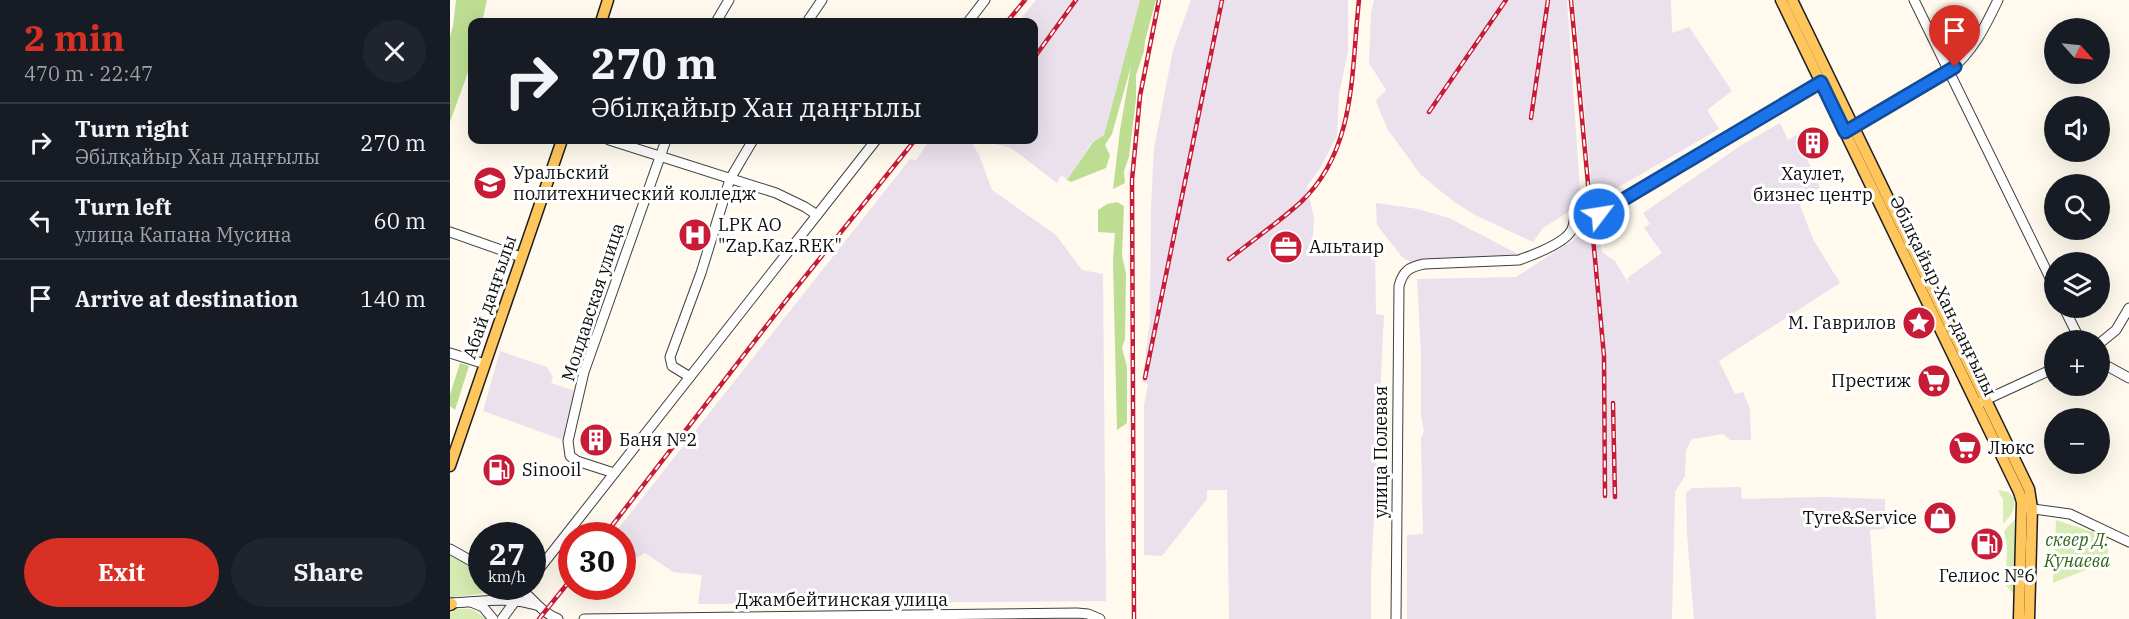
<!DOCTYPE html>
<html lang="en">
<head>
<meta charset="utf-8">
<style>
  :root { --surface:#171b24; --page:#20242c; --text:#f1f3f6; --muted:#9ea1a6; --line:#363941; --accent:#d93025 }
  body { margin:0; font-family:"IBM Plex Serif",serif; background:var(--page); color:var(--text); height:100vh; display:flex; flex-direction:column; font-size:22px; white-space:nowrap }
  * { box-sizing:border-box; margin:0 }
  p { font-size:20px; color:var(--muted) }
  .icon { flex:none; width:33px; height:33px; fill:none; stroke:currentColor; stroke-width:2; stroke-linecap:round; stroke-linejoin:round }
  .map { position:relative; flex:1; overflow:hidden }
  .details { display:flex; flex-direction:column; background:var(--surface); width:450px }
  .details>* { flex:none }
  .hud { position:absolute; left:18px; top:18px; width:570px; height:126px; border-radius:12px; box-shadow:0 6px 24px #0002; background:#171b24; color:var(--text); overflow:hidden }
  .needle { width:39px; rotate:117deg }
  .fabs { position:absolute; left:1594px; top:18px; display:grid; gap:12px }
  .fabs a { display:grid; place-items:center; width:66px; height:66px; border-radius:50%; background:var(--surface); box-shadow:0 6px 24px #0002; font-size:30px }
  .speed { position:absolute; left:18px; top:522px; display:flex; gap:12px; font-size:30px; font-weight:700; text-align:center }
  .speed>* { display:grid; place-content:center; width:78px; height:78px; border-radius:50%; background:var(--surface); box-shadow:0 6px 24px #0002; line-height:1 }
  .speed small { font-size:15px; font-weight:400 }
  .speed .limit { border:9px solid #d22; background:#fff; color:#111 }
  .pin { position:absolute; display:grid; place-items:center; width:51px; height:51px; color:#fff; margin:-62px -26px; border-radius:50% 50% 50% 0; rotate:-45deg; box-shadow:0 0 6px #0007 }
  .pin .icon { rotate:45deg }
  .me { position:absolute; width:66px; margin:-33px; rotate:59deg; stroke-linejoin:round; filter:drop-shadow(0 0 4px #0008) }
  .turn { display:flex; align-items:center; gap:21px; height:126px; padding:0 24px; font-size:27px }
  .turn .icon { width:78px; height:78px; stroke-width:2.5 }
  .turn b { display:block; font-size:42px; line-height:51px }
  .round { display:grid; place-items:center; flex:none; width:63px; height:63px; border-radius:32px; background:var(--page) }
  .head { display:flex; align-items:center; justify-content:space-between; height:102px; padding:0 24px }
  h1 { font-size:36px; font-weight:700; line-height:45px; color:var(--accent) }
  .button { display:flex; gap:12px; margin-top:auto; padding:12px 24px }
  .button a { flex:1; height:69px; border-radius:36px; background:var(--accent); color:#fff; font-size:24px; font-weight:700; line-height:69px; text-align:center }
  .button a+a { background:var(--page); color:var(--text) }
  ul { padding:0; list-style:none }
  li { display:flex; align-items:center; gap:18px; height:78px; padding:0 24px; border-top:2px solid var(--line) }
  li div { flex:1 }
  li b { display:block; font-size:22px }
  li em { font-style:normal }
  main { display:flex; flex:1; min-height:0 }
  .map>svg:first-child { display:block }
  .industrial { fill:#eae1ed }
  .green { fill:#d7edb4 }
  .forest { fill:#bdde92 }
  .lines { fill:none; stroke-linecap:round; stroke-linejoin:round }
  .minor-casing { stroke:#404040; stroke-width:11 }
  .major-casing { stroke:#1e1e1e; stroke-width:13 }
  .minor { stroke:#fff; stroke-width:9 }
  .major { stroke:#ffc65d; stroke-width:10 }
  .rail-casing { stroke:#c81b36; stroke-width:4.5 }
  .rail { stroke:#fff; stroke-width:2; stroke-dasharray:7; stroke-linecap:butt }
  .route-casing { stroke:#114b97; stroke-width:15 }
  .route { stroke:#1a73e8; stroke-width:10 }
  .labels { text-anchor:middle; stroke-width:6; stroke-linejoin:round; paint-order:stroke }
  .poi-label { font-size:18px; fill:#0d0d0d; stroke:#fff; text-anchor:start }
  .street-label { font-size:18px; fill:#0d0d0d; stroke:#fff }
  .park-label { font-size:18px; font-style:italic; fill:#326a19; stroke:#fff }
</style>
</head>
<body>
<main>
<section class="details">
<div class="head"><div><h1>2 min</h1><p>470 m · 22:47</p></div><a class="round"><svg class="icon" aria-label="close" viewBox="0 0 24 24"><path d="M6 6l12 12M18 6L6 18"/></svg></a></div>
<ul>
<li><svg class="icon" aria-label="right" viewBox="0 0 24 24"><path d="M7 20v-9h11M14 6l5 5-5 5"/></svg><div><b>Turn right</b><p>Әбілқайыр Хан даңғылы</p></div><em>270 m</em></li>
<li><svg class="icon" aria-label="left" viewBox="0 0 24 24"><path d="M17 20v-9H6M10 6l-5 5 5 5"/></svg><div><b>Turn left</b><p>улица Капана Мусина</p></div><em>60 m</em></li>
<li><svg class="icon" aria-label="arrive" viewBox="0 0 24 24"><path d="M6 21V4h12l-3 4 3 4H6"/></svg><div><b>Arrive at destination</b></div><em>140 m</em></li>
</ul>
<div class="button"><a>Exit</a><a>Share</a></div>
</section>
<div class="map">
<svg width="1679" height="619" viewBox="0 0 1679 619">
  <rect width="100%" height="100%" fill="#fffaed"/>
  <g class="industrial">
    <polygon points="586,0 690,0 654,135 642,142 617,180 611,175 607,183 561,148 530,140 584,140 584,22 568,22"/>
    <polygon points="741,0 898,0 898,51 889,94 887,136 869,170 857,186 864,218 862,249 925,248 926,314 934,315 921,576 921,619 779,619 777,490 757,490 757,499 712,556 694,555 694,405 698,384 692,382 700,321 701,207 704,148 723,50"/>
    <polygon points="924,0 1117,0 1131,204 1093,228 1083,242 1025,215 1004,202 971,175 938,130 928,107 926,100 936,90 919,63 921,13"/>
    <polygon points="1124,0 1221,0 1222,33 1239,27 1282,91 1257,110 1269,129 1143,202"/>
    <polygon points="1330,123 1338,140 1346,135 1369,185 1370,188 1348,200 1363,239 1390,283 1269,361 1285,394 1293,392 1300,409 1301,440 1280,440 1273,434 1242,439 1236,450 1235,476 1225,492 1222,619 957,619 957,535 973,534 971,438 974,431 971,416 971,354 967,279 1066,277 1137,231 1148,233 1152,252 1165,261 1180,286 1177,278 1212,253 1194,228 1200,224 1193,213 1290,146"/>
    <polygon points="480,140 520,140 529,155 542,190 606,235 632,270 653,274 656,601 248,604 252,575 223,572 195,553 173,566 172,536 163,535 460,159 466,160"/>
    <polygon points="926,203 968,209 999,218 1070,255 958,261 952,257 927,225"/>
    <polygon points="50,351 97,367 103,377 101,383 128,392 113,440 33,411"/>
    <polygon points="1291,487 1292,499 1374,497 1435,499 1435,529 1420,530 1426,619 1244,619 1237,534 1236,493 1242,488"/>
  </g>
  <g class="green">
    <path d="M1548 490 1558 492 1564 498C1566 510 1561 515 1553 524V500Z"/>
    <polygon points="1566,518 1564,595 1556,585 1557,545 1554,531"/>
    <polygon points="1606,520 1658,537 1658,561 1603,583"/>
    <polygon points="0,555 31,572 32,586 47,587 46,589 42,592 0,598"/>
    <polygon points="6,609 21,609 37,619 0,619 0,613"/>
  </g>
  <g class="forest">
    <polygon points="6,0 37,0 32,22 22,22 22,61 0,122 0,37 3,26"/>
    <polygon points="690,0 706,0 695,41 694,51 686,75 686,99 679,157 674,171 675,183 663,189 670,130 681,66 662,134 655,145 660,155 656,168 621,182 617,180 643,142 654,135"/>
    <polygon points="667,202 674,206 672,255 676,274 675,339 672,348 677,367 677,423 667,430 663,261 665,233 648,232 648,210 657,204"/>
    <polygon points="10,363 19,366 5,410 0,406 0,395"/>
  </g>
  <g class="lines">
    <defs>
      <g id="minor">
        <polyline points="1464,0 1605,288"/>
        <polyline points="266,22 279,0"/>
        <polyline points="357,22 372,0"/>
        <polyline points="518,22 535,0"/>
        <path d="M1398 130 1499 71C1523 52 1535 27 1548 0"/>
        <polyline points="159,140 326,193 355,207 367,215"/>
        <polyline points="1149,214 1375,80"/>
        <polyline points="0,232 71,257"/>
        <polyline points="1614,308 1630,340"/>
        <polyline points="1650,343 1666,330 1679,308"/>
        <polyline points="0,353 35,364"/>
        <polyline points="1650,362 1679,378"/>
        <polyline points="240,377 222,366 220,357 251,273 280,179 303,140"/>
        <polyline points="1531,402 1605,368"/>
        <polyline points="164,473 127,461 120,456 118,441 134,372 216,140"/>
        <polyline points="1577,508 1620,514 1679,542"/>
        <polyline points="0,549 32,567"/>
        <polyline points="82,578 426,140"/>
        <path d="M66 586C82 596 90 612 108 619"/>
        <polyline points="21,602 33,607 43,619"/>
        <path d="M0 603C33 602 53 596 86 605"/>
        <polyline points="52,619 68,597"/>
        <polyline points="134,619 627,613 638,614 650,619"/>
        <path d="M946 619 949 286C953 271 959 267 974 264L1069 260C1083 255 1114 243 1121 231 1125 225 1124 217 1125 211"/>
      </g>
      <g id="major">
        <polyline points="1331,0 1569,492 1572,502 1569,619"/>
        <polyline points="1342,0 1579,489 1582,508 1579,619"/>
        <polyline points="151,22 158,0"/>
        <polyline points="0,466 112,140"/>
        <polyline points="0,605 2,604"/>
      </g>
    </defs>
    <use href="#minor" class="minor-casing"/>
    <use href="#major" class="major-casing"/>
    <use href="#minor" class="minor"/>
    <use href="#major" class="major"/>
    <defs>
      <g id="rail">
        <polyline points="1121,0 1154,356 1155,496"/>
        <polyline points="557,22 575,0"/>
        <polyline points="584,58 626,0"/>
        <polyline points="979,112 1056,0"/>
        <polyline points="1081,118 1098,0"/>
        <path d="M779 259C803 240 829 222 851 202 907 149 901 70 909 0"/>
        <polyline points="695,378 772,0"/>
        <polyline points="1163,403 1165,497"/>
        <polyline points="154,536 338,298 465,140"/>
        <polyline points="89,619 122,578"/>
        <polyline points="684,619 682,180 690,96 709,0"/>
      </g>
    </defs>
    <use href="#rail" class="rail-casing"/>
    <use href="#rail" class="rail"/>
  </g>
  <g class="lines">
    <defs>
      <polyline id="route" points="1149,214 1371,82 1395,132 1505,67"/>
    </defs>
    <use href="#route" class="route-casing"/>
    <use href="#route" class="route"/>
  </g>
  <defs>
    <symbol id="building-disc" viewBox="-11 -11 22 22"><circle r="9.5" fill="#c81b36" stroke="#fff"/><path d="M-4-6H4V6H1V3H-1V6H-4ZM-2.5-4.3h1.7v1.8h-1.7ZM.8-4.3h1.7v1.8H.8ZM-2.5-1h1.7V.8h-1.7ZM.8-1h1.7V.8H.8Z" fill="#fff"/></symbol>
    <symbol id="university-disc" viewBox="-11 -11 22 22"><circle r="9.5" fill="#c81b36" stroke="#fff"/><path d="M0-5L7-2L0 1L-7-2ZM-4 1L0 2.5L4 1V4Q0 6-4 4Z" fill="#fff"/></symbol>
    <symbol id="hospital-disc" viewBox="-11 -11 22 22"><circle r="9.5" fill="#c81b36" stroke="#fff"/><path d="M-5-5h3v3.5h4V-5h3V5h-3V1.5h-4V5h-3Z" fill="#fff"/></symbol>
    <symbol id="office-disc" viewBox="-11 -11 22 22"><circle r="9.5" fill="#c81b36" stroke="#fff"/><path d="M-6-3h4V-5.5h4V-3h4V5H-6ZM-1-4.5V-3h2v-1.5ZM-6 0V1H6V0Z" fill="#fff"/></symbol>
    <symbol id="sight-disc" viewBox="-11 -11 22 22"><circle r="9.5" fill="#c81b36" stroke="#fff"/><path d="M0-6L1.8-2.2L6-1.7L2.9 1.2L3.7 5.4L0 3.3L-3.7 5.4L-2.9 1.2L-6-1.7L-1.8-2.2Z" fill="#fff"/></symbol>
    <symbol id="supermarket-disc" viewBox="-11 -11 22 22"><circle r="9.5" fill="#c81b36" stroke="#fff"/><path d="M-6-5.5h2.5l.6 2H6L4.5 2H-2.5L-4.4-4H-6ZM-1.5 3.2a1.3 1.3 0 1 0 .1 0ZM3 3.2a1.3 1.3 0 1 0 .1 0Z" fill="#fff"/></symbol>
    <symbol id="fuel-disc" viewBox="-11 -11 22 22"><circle r="9.5" fill="#c81b36" stroke="#fff"/><path d="M-5.5-6h7V0h2V4h1.3V-2.5L3-4.5l.8-.8L6-3V5H2.5V1h-1V6h-7ZM-4.2-4.7v3.2H.2V-4.7Z" fill="#fff"/></symbol>
    <symbol id="shop-disc" viewBox="-11 -11 22 22"><circle r="9.5" fill="#c81b36" stroke="#fff"/><path d="M-5-2.5h2.3a2.7 3.5 0 0 1 5.4 0H5L5.5 6h-11ZM-1.5-2.5h3a1.5 2.3 0 0 0-3 0Z" fill="#fff"/></symbol>
  </defs>
  <g fill-rule="evenodd">
    <use href="#building-disc" x="1344" y="124" width="38" height="38"/>
    <use href="#university-disc" x="21" y="164" width="38" height="38"/>
    <use href="#hospital-disc" x="226" y="216" width="38" height="38"/>
    <use href="#office-disc" x="817" y="228" width="38" height="38"/>
    <use href="#sight-disc" x="1450" y="304" width="38" height="38"/>
    <use href="#supermarket-disc" x="1465" y="362" width="38" height="38"/>
    <use href="#building-disc" x="127" y="421" width="38" height="38"/>
    <use href="#supermarket-disc" x="1496" y="429" width="38" height="38"/>
    <use href="#fuel-disc" x="30" y="451" width="38" height="38"/>
    <use href="#shop-disc" x="1471" y="499" width="38" height="38"/>
    <use href="#fuel-disc" x="1518" y="525" width="38" height="38"/>
  </g>
  <g class="labels">
    <g class="poi-label">
      <text x="63" y="179">Уральский<tspan x="63" dy="21">политехнический колледж</tspan></text>
      <text x="1363" y="180" text-anchor="middle">Хаулет,<tspan x="1363" dy="21">бизнес центр</tspan></text>
      <text x="268" y="231">LPK AO<tspan x="268" dy="21">"Zap.Kaz.REK"</tspan></text>
      <text x="859" y="253">Альтаир</text>
      <text x="1446" y="329" text-anchor="end">М. Гаврилов</text>
      <text x="1461" y="387" text-anchor="end">Престиж</text>
      <text x="169" y="446">Баня №2</text>
      <text x="1538" y="454">Люкс</text>
      <text x="72" y="476">Sinooil</text>
      <text x="1467" y="524" text-anchor="end">Tyre&amp;Service</text>
      <text x="1537" y="582" text-anchor="middle">Гелиос №6</text>
    </g>
    <g class="street-label">
      <text transform="translate(1493 296) rotate(64)" y="6">Әбілқайыр Хан даңғылы</text>
      <text transform="translate(40 297) rotate(-71)" y="6">Абай даңғылы</text>
      <text transform="translate(143 302) rotate(-72)" y="6">Молдавская улица</text>
      <text transform="translate(931 452) rotate(-90)" y="6">улица Полевая</text>
      <text x="392" y="606">Джамбейтинская улица</text>
    </g>
    <g class="park-label">
      <text x="1627" y="546">сквер Д.<tspan x="1627" dy="21">Кунаева</tspan></text>
    </g>
  </g>
</svg>
<div class="fabs">
<a><svg class="needle" viewBox="-14 -14 28 28"><path d="M0-13l5 13h-10z" fill="#e53935"/><path d="M0 13l5-13h-10z" fill="#9ea1a6"/></svg></a>
<a><svg class="icon" aria-label="sound" viewBox="0 0 24 24"><path d="M4 9h4l5-4v14l-5-4H4zM17 9q2 3 0 6"/></svg></a>
<a><svg class="icon" aria-label="search" viewBox="0 0 24 24"><circle cx="10" cy="10" r="6"/><path d="M15 15l6 6"/></svg></a>
<a><svg class="icon" aria-label="layers" viewBox="0 0 24 24"><path d="M12 4l9 5-9 5-9-5zM3 14l9 5 9-5"/></svg></a>
<a>+</a>
<a>−</a>
</div>
<div class="speed"><div>27<small>km/h</small></div><div class="limit">30</div></div>
<div class="pin" style="left:1505px;top:67px;background:#d93025"><svg class="icon" aria-label="arrive" viewBox="0 0 24 24"><path d="M6 21V4h12l-3 4 3 4H6"/></svg></div>
<svg class="me" style="left:1149px;top:214px" viewBox="-20 -20 40 40"><circle r="17" fill="#1a73e8" stroke="#fff" stroke-width="3"/><path d="M0-11L8 9 0 5-8 9z" fill="#fff"/></svg>
<div class="hud">
<div class="turn"><svg class="icon" aria-label="right" viewBox="0 0 24 24"><path d="M7 20v-9h11M14 6l5 5-5 5"/></svg><div><b>270 m</b>Әбілқайыр Хан даңғылы</div></div>
</div>
</div>
</main>
</body>
</html>
